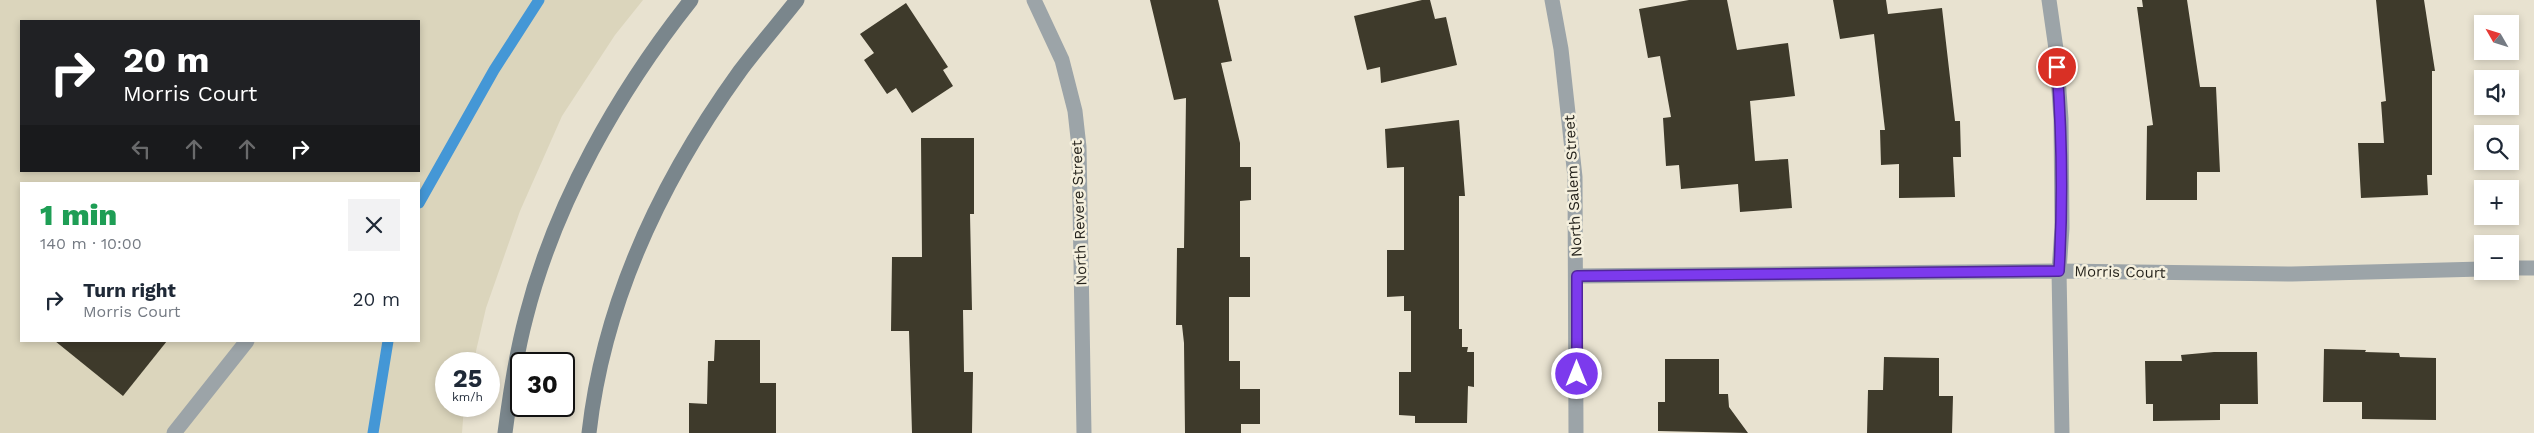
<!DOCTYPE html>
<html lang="en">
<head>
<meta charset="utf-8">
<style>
  :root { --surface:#fff; --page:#f2f2f3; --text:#1f2937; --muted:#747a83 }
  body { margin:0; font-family:"Work Sans",sans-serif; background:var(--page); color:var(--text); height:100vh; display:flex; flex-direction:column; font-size:19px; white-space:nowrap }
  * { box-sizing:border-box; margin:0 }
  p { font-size:16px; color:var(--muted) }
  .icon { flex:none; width:28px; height:28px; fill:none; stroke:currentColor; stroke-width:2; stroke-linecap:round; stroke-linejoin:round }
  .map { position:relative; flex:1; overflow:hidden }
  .drawer { position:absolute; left:20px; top:182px; width:400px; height:160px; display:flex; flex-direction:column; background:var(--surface); border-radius:0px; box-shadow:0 2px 8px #0003 }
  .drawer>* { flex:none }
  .top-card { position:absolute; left:20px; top:20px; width:400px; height:152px; border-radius:0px; box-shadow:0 2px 8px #0003; background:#202124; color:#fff; overflow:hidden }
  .needle { width:32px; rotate:309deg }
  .tools { position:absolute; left:2474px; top:15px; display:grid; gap:10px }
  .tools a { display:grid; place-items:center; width:45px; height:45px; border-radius:0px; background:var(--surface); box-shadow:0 2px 8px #0003; font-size:25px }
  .speed { position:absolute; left:435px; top:352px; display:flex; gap:10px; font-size:25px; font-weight:700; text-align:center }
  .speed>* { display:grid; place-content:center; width:65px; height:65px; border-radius:50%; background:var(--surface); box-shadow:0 2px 8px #0003; line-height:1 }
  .speed small { font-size:12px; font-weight:400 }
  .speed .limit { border:2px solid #111; border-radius:8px; background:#fff; color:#111 }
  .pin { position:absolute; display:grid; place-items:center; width:42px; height:42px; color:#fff; margin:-21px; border:2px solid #fff; border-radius:50%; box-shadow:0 1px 5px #0007 }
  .me { position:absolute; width:55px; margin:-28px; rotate:0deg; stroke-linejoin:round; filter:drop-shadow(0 0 4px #0008) }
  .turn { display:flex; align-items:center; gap:18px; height:105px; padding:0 20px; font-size:22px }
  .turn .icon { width:65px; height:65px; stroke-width:2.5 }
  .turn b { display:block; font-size:35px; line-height:42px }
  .lanes { display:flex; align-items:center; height:48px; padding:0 20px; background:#0003; justify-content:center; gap:25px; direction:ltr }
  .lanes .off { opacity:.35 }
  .round { display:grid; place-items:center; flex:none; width:52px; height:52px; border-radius:0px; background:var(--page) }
  .summary { display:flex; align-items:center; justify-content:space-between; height:85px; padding:0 20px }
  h1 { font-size:30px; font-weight:800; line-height:38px; color:#1e9e55 }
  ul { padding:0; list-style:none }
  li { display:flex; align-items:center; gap:15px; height:65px; padding:0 20px }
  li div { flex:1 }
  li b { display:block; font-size:19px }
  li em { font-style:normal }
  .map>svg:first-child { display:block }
  .built { fill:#dbd5bc; fill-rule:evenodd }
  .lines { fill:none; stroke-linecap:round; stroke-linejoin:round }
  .stream { stroke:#4497d6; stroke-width:11 }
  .building { fill:#3e3a2b }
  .lane { stroke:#9ca4a8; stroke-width:15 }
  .street { stroke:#9ca4a8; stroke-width:15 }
  .secondary { stroke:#7a868c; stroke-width:15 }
  .route-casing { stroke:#51269a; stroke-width:12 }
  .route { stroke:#7c3aed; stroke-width:9 }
  .labels { text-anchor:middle; stroke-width:5; stroke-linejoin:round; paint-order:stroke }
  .street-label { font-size:15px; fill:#26241d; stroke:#f5f0de }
</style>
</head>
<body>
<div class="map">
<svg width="2534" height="433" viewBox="0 0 2534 433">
  <rect width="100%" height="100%" fill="#e8e2d0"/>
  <path class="built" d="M0 0H643L615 35 562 116 520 211 486 308 473 364H446V406H464L462 433H0ZM21 21H419V171H21ZM21 184H419V341H21Z"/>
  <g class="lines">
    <g class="stream">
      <polyline points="419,203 494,70 539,0"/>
      <polyline points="373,433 388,341"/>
    </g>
  </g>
  <g class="building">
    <polygon points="1150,0 1218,0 1232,61 1221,63 1240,143 1240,167 1251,167 1251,200 1240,201 1240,257 1250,257 1250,297 1229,297 1229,361 1240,361 1240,389 1260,389 1260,424 1241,424 1241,433 1185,433 1184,343 1182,325 1176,325 1177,248 1184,248 1186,98 1174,100"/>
    <polygon points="1422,0 1430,0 1435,19 1446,17 1457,65 1381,83 1380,67 1367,70 1354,16"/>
    <polygon points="1689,0 1727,0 1737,50 1788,43 1795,96 1750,101 1755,161 1788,159 1792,208 1740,212 1738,184 1681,189 1679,165 1666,166 1663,118 1671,117 1660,56 1648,58 1639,9"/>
    <polygon points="1833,0 1886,0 1888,14 1942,8 1955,121 1960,121 1961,157 1953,157 1955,197 1899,198 1899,164 1881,165 1880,130 1885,130 1874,34 1840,39"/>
    <polygon points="2142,0 2187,0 2200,87 2216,87 2220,172 2197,172 2197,200 2146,200 2147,126 2153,125 2137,7 2143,7"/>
    <polygon points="2376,0 2424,0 2435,71 2432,71 2432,175 2427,175 2428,195 2361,198 2358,143 2384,143 2381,102 2386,101"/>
    <polygon points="906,3 948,67 943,70 953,86 912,113 896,88 887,94 864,60 874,53 860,34"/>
    <polygon points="1459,120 1465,196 1459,196 1459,329 1462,329 1462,347 1468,347 1467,352 1474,352 1474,387 1468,386 1467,423 1415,423 1415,416 1399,415 1399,372 1411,372 1411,311 1404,311 1404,296 1387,297 1387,250 1404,250 1404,167 1387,168 1385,129"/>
    <polygon points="921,138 974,138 974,214 970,214 972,310 963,310 964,372 973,372 972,433 912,433 909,331 891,331 892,257 922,257"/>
    <polygon points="715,340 760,340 760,383 776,383 776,433 689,433 689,403 707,404 708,361 714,361"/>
    <polygon points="55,341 167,341 123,396"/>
    <polygon points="2324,349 2366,350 2365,352 2399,353 2400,357 2436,358 2436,420 2362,419 2362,402 2323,402"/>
    <polygon points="2214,352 2257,352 2258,404 2220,404 2220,420 2153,421 2153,404 2146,404 2145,361 2182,361 2181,355"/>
    <polygon points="1884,357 1939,358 1939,396 1953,396 1952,433 1867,433 1868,390 1883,390"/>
    <polygon points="1665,359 1719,359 1719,394 1728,394 1729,407 1748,433 1658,431 1658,402 1665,402"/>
  </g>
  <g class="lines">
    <polyline class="lane" points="174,433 247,341"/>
    <g class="street">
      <polyline points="1034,0 1062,60 1075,111 1079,147 1084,433"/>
      <polyline points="1552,0 1561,49 1575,177 1576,433"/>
      <polyline points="2049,0 2056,49 2061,119 2062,228 2059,271 2062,433"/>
      <polyline points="2510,268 2534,268"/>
      <polyline points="1577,276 2059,271 2292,274 2482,269"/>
    </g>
    <g class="secondary">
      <path d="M505 433C510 394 516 355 526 317 555 203 618 92 691 0"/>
      <path d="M589 433C604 300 662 179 740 71 758 47 778 24 797 0"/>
    </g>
  </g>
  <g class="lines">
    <defs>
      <path id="route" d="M1577 374V276L2059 271C2063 203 2062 135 2057 67"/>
    </defs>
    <use href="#route" class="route-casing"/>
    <use href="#route" class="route"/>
  </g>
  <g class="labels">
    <g class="street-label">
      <text transform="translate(1573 186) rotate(-93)" y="5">North Salem Street</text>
      <text transform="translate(1079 213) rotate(-92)" y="5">North Revere Street</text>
      <text transform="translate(2120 272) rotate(1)" y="5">Morris Court</text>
    </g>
  </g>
</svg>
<div class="tools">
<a><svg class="needle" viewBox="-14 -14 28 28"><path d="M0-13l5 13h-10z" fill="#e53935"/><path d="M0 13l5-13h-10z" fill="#747a83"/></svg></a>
<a><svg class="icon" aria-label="sound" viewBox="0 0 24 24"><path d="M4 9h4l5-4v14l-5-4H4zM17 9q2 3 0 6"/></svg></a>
<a><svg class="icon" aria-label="search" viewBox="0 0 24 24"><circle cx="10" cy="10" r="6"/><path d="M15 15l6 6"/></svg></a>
<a>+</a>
<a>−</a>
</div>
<div class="speed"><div>25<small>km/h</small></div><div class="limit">30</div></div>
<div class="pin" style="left:2057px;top:67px;background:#d93025"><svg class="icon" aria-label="arrive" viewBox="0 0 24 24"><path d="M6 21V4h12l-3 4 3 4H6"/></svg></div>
<svg class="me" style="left:1577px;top:374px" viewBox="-20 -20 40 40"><circle r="17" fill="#7c3aed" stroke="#fff" stroke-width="3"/><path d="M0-11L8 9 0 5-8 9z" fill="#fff"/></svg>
<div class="top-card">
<div class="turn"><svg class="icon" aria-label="right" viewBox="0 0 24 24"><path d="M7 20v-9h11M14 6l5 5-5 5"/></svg><div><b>20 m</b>Morris Court</div></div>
<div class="lanes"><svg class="icon off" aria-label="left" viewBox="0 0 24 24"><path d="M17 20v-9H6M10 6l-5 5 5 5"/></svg><svg class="icon off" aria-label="ahead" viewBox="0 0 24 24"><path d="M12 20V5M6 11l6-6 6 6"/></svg><svg class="icon off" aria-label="ahead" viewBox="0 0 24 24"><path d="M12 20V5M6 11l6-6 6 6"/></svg><svg class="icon" aria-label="right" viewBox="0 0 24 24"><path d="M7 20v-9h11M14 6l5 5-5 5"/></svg></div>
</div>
<section class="drawer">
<div class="summary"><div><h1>1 min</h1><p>140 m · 10:00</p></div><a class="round"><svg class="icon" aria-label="close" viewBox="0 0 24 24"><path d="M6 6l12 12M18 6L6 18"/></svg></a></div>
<ul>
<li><svg class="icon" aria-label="right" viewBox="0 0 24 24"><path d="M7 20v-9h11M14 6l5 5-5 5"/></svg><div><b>Turn right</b><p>Morris Court</p></div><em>20 m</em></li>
</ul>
</section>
</div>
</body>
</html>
